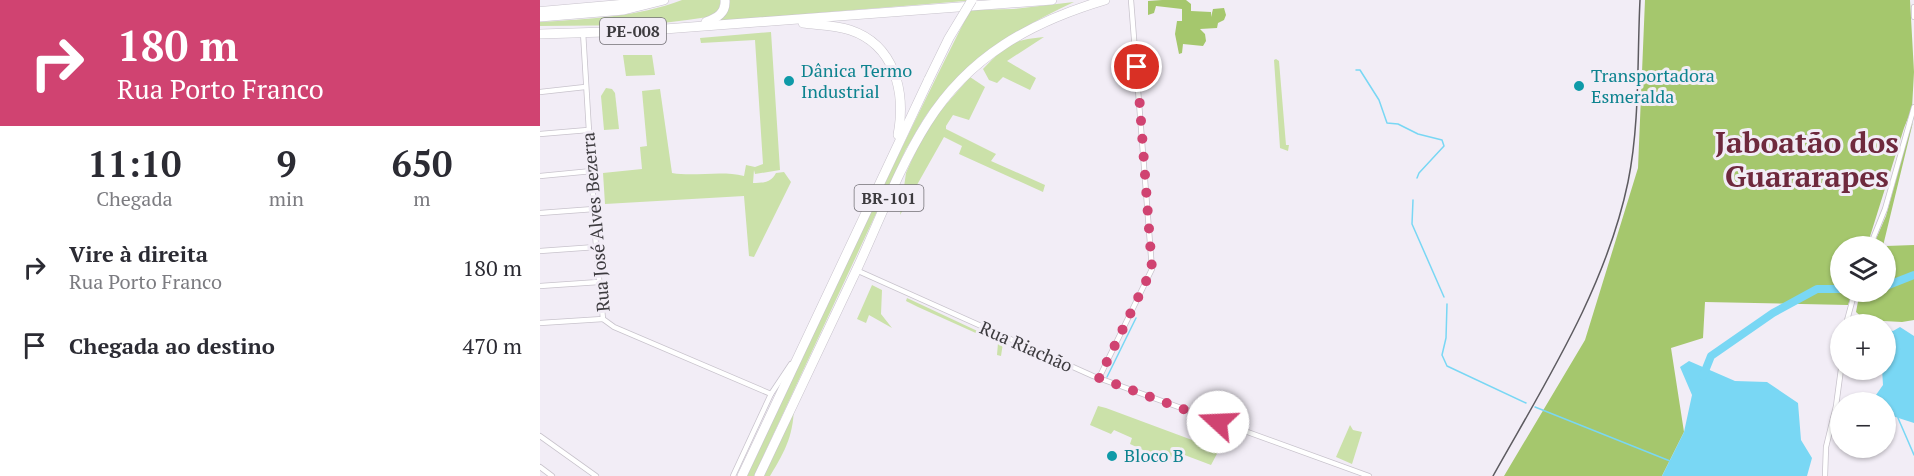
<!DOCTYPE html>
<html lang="pt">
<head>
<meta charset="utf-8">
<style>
  :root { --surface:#fff; --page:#f7f7f7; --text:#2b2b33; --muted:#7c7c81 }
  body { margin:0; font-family:"PT Serif",serif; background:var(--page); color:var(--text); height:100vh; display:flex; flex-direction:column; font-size:22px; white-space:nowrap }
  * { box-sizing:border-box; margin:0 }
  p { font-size:20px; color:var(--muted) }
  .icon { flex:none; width:33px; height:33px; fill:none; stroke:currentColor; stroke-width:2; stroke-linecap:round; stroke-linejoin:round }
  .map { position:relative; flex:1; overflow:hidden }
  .panel { display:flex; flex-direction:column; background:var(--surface); width:540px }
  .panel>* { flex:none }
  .top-card { background:#d04371; color:#fff; overflow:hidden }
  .fabs { position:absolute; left:1290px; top:236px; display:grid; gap:12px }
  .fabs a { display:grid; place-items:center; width:66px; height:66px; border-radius:50%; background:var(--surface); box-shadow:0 2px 4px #0004; font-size:30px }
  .pin { position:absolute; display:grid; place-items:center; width:51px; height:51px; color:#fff; margin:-26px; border:3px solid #fff; border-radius:50%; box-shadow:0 2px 6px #0007 }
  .me { position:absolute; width:66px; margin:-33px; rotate:290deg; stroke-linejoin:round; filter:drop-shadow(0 0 4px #0008) }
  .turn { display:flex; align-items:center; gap:21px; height:126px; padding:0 18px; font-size:27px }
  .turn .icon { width:78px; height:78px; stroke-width:2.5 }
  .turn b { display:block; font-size:42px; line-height:51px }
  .eta { display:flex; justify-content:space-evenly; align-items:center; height:102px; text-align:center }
  .eta b { font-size:36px; font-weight:800; line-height:42px }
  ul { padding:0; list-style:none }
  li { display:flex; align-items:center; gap:18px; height:78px; padding:0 18px }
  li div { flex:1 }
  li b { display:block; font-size:22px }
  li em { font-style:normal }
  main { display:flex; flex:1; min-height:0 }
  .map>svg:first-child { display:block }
  .green { fill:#cbe1a9 }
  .forest { fill:#a5c76d }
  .water { fill:#79d7f4 }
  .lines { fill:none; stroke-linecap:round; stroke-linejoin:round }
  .stream { stroke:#79d7f4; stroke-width:1.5 }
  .river { stroke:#79d7f4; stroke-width:8 }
  .street-casing { stroke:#c8c3cc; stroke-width:6 }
  .primary-casing { stroke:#c8c3cc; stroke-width:9 }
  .highway-casing { stroke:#c8c3cc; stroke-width:10 }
  .street { stroke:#fff; stroke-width:4.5 }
  .primary { stroke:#fff; stroke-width:8 }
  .highway { stroke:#fff; stroke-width:9 }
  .tram { stroke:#5d5b60; stroke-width:1.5 }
  .highway-bridge-casing { stroke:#c8c3cc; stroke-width:10; stroke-linecap:butt }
  .highway-bridge { stroke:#fff; stroke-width:9 }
  .route { stroke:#d04371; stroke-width:10; stroke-dasharray:0 18 }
  .culture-dot { fill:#0f9aa8; stroke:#f2edf6; stroke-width:2 }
  .labels { text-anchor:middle; stroke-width:6; stroke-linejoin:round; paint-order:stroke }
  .shield { fill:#f2edf6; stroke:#737076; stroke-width:1.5 }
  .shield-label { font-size:16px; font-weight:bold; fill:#3d3b3f }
  .culture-label { font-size:18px; fill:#0d838f; stroke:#f2edf6; text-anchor:start }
  .street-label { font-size:18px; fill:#3d3b3f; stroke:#f2edf6 }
  .town-label { font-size:30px; font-weight:bold; fill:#6e293d; stroke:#f2edf6 }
</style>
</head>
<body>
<main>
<section class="panel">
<div class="top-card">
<div class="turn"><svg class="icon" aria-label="right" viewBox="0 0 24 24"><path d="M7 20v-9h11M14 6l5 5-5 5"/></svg><div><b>180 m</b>Rua Porto Franco</div></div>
</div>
<div class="eta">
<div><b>11:10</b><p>Chegada</p></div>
<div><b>9</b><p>min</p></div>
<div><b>650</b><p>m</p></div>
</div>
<ul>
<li><svg class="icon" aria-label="right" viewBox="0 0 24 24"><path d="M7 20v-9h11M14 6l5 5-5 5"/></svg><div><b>Vire à direita</b><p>Rua Porto Franco</p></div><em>180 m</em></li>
<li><svg class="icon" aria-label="arrive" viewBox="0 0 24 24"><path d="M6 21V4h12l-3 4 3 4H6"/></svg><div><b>Chegada ao destino</b></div><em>470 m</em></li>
</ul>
</section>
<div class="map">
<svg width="1374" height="476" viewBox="0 0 1374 476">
  <rect width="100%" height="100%" fill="#f2edf6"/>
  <g class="green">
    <path d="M142 0H181L178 12 168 17 147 20 107 25 0 26V22C47 19 98 17 142 0Z"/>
    <polygon points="187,0 437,0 178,21"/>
    <path d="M534 2C478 28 432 57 393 106 382 119 375 135 366 149L214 476H207C280 320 352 164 430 10L474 9Z"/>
    <path d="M231 32 240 170 215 174 214 170 213 183C223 183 231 183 236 173L244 172 251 182 214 257 209 256 204 196 65 204 63 173 102 169 100 147 107 146 102 91 120 89 132 173C156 177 180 170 204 176L206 165 215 167 223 164 215 40 161 43 160 38Z"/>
    <path d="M504 37 467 61 496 78 490 90 463 77 457 83 449 80 443 69C466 45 471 40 504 37Z"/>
    <polygon points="83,55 112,55 115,75 86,76"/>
    <polygon points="736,59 739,61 746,145 749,145 748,151 740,148 734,60"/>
    <polygon points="430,77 445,87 429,120 413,115 406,126 406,129 456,154 451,161 505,185 503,192 419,154 422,146 404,137 360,215 366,173 378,146 394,118"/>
    <polygon points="66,88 72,89 75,93 79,129 64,130 61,96"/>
    <polygon points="332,285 342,290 341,314 352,328 329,315 326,323 317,319"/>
    <polygon points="367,298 463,343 461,356 457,355 458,343 378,307 366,301"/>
    <path d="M254 402C254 435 246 449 230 476H220Z"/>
    <polygon points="558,406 566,408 679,450 671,465 634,451 629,462 590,444 592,438 574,430 571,434 550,425"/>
    <polygon points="810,425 813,430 822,432 812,464 796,457"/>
  </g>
  <g class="forest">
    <polygon points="622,0 646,0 651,4 651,11 671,12 671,17 673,9 684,8 686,15 684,20 678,23 677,28 660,29 665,34 666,41 663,46 643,44 642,53 639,54 635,34 637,21 642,21 642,9 616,6 614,13 608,15 608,1"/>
    <polygon points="1105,0 1370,0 1374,72 1372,108 1364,128 1327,246 1300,246 1300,291 1313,291 1308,305 1165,302 1163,338 1131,348 1144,432 1122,476 964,476 1045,340 1098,168"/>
    <polygon points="1373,122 1343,246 1333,246 1346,216 1368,135"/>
    <polygon points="1374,245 1374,320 1362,322 1325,320 1316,312 1320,291 1346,291 1346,246"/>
  </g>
  <g class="water">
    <polygon points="1360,327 1374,336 1374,423 1346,414 1346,402 1331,402 1343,385 1342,369 1346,369 1346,329 1353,331"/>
    <polygon points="1149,361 1195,381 1227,382 1258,403 1261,440 1272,458 1267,476 1122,476 1144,432 1152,395 1140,367"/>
  </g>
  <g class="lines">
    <g class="stream">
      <polyline points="816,70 820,70 839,100 847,123 858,124 878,134 902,140 904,146 879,173 877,178"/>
      <polyline points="873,200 872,224 904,297"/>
      <polyline points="907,304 906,338 902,355 907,366 986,403"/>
      <polyline points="567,377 596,318"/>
      <polyline points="995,407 1130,461"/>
      <polyline points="1358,418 1374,455"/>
    </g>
    <g class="river">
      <polyline points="1346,286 1374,275"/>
      <polyline points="1163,376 1171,356 1233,313 1277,289 1300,289"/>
    </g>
    <defs>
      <g id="street">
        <polyline points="1374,7 1374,17"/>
        <polyline points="43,32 56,247 63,319 74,327 231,394"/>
        <polyline points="0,92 45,87"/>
        <polyline points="0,134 48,130"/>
        <polyline points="0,176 52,171"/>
        <polyline points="0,213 54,209"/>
        <polyline points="1330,246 1345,209 1374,107"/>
        <polyline points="0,251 56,247"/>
        <polyline points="316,270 553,376 829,476"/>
        <polyline points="0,286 59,282"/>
        <polyline points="0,323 63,319"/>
        <polyline points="1306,324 1315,291"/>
        <polyline points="559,378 612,269 591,0"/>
        <polyline points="0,436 56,476"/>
        <polyline points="0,467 12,476"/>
        <polyline points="193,476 231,394 251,364"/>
        <polyline points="1285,476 1286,447 1296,406 1301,369"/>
      </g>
      <polyline id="primary" points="0,11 103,2"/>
      <g id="highway">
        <polyline points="0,17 84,10 124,0"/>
        <path d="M166 22C177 18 186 13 185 0"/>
        <path d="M263 23C278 25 295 25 310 30 355 45 366 92 358 135"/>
        <polyline points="0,34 98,31 512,0"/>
        <polyline points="202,476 389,79"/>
        <path d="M219 476C251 407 284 339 316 271 339 222 358 169 387 123 429 56 491 22 565 0"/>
      </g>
    </defs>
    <use href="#street" class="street-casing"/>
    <use href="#primary" class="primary-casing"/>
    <use href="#highway" class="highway-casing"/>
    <use href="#street" class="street"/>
    <use href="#primary" class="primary"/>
    <use href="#highway" class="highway"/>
    <path class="tram" d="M953 476C1005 383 1066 288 1088 182 1100 123 1097 60 1100 0"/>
    <defs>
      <polyline id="highway-bridge" points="389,79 409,38 432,0"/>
    </defs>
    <use href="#highway-bridge" class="highway-bridge-casing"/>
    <use href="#highway-bridge" class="highway-bridge"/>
  </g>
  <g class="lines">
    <polyline class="route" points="597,67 612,269 559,378 678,422"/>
  </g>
  <g class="culture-dot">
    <circle cx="249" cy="81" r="6"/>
    <circle cx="1039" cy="86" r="6"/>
    <circle cx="572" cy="456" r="6"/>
  </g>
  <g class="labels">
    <g class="shield">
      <rect x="60" y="18" width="66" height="26" rx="4.5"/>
      <rect x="314.5" y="185" width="69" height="26" rx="4.5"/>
    </g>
    <g class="shield-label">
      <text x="93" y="37">PE-008</text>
      <text x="349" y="204">BR-101</text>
    </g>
    <g class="culture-label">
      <text x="261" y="77">Dânica Termo<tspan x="261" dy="21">Industrial</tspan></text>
      <text x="1051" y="82">Transportadora<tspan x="1051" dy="21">Esmeralda</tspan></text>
      <text x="584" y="462">Bloco B</text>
    </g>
    <g class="street-label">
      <text transform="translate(56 222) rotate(-95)" y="6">Rua José Alves Bezerra</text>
      <text transform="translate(486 347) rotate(24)" y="6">Rua Riachão</text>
    </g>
    <g class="town-label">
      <text x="1267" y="153">Jaboatão dos<tspan x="1267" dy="34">Guararapes</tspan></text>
    </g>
  </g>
</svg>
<div class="fabs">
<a><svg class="icon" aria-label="layers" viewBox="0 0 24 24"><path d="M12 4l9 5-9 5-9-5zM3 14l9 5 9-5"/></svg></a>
<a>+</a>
<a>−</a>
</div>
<div class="pin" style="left:597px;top:67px;background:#d93025"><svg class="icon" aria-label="arrive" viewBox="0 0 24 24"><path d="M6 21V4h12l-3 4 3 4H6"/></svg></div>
<svg class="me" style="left:678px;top:422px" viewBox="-20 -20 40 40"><circle r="19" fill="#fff"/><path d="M0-13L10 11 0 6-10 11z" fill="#d04371"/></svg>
</div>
</main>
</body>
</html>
